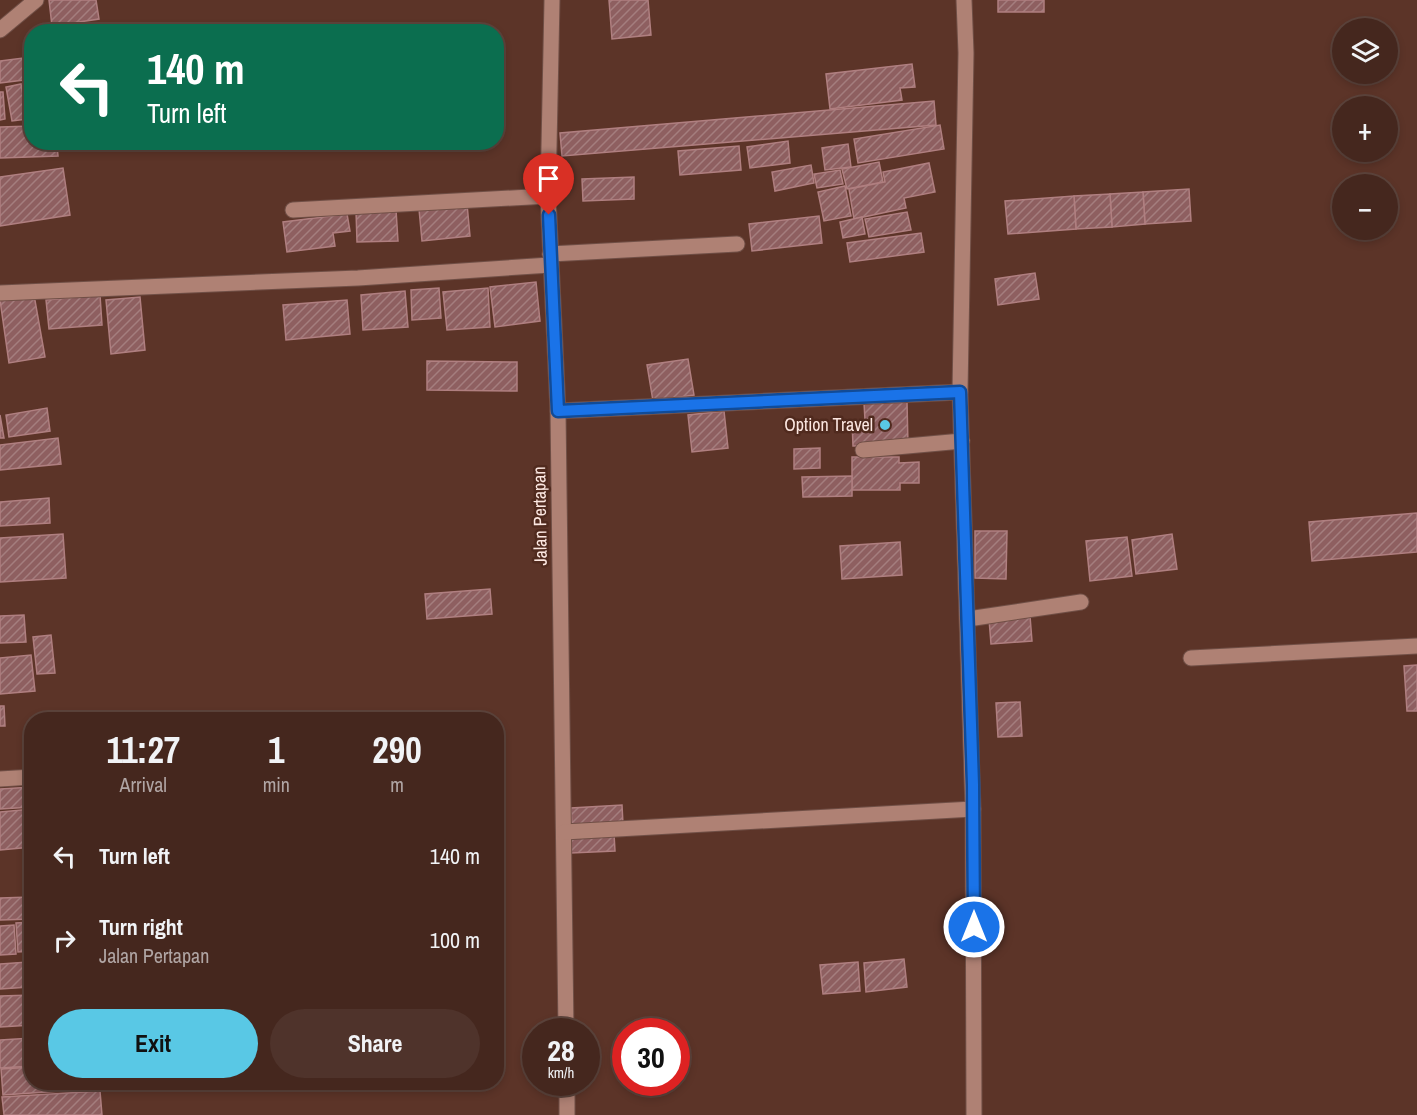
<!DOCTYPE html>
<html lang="en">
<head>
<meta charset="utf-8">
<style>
  :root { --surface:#45271e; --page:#4f332b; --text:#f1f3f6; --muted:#b0a5a4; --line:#5d443c; --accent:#59c8e5 }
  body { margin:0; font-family:"Archivo Narrow",sans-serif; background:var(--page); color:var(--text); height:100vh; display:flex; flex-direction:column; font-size:22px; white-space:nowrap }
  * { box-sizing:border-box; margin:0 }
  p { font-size:20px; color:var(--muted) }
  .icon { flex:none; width:33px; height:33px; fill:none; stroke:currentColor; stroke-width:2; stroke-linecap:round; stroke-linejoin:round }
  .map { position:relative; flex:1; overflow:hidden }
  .drawer { position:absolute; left:24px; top:712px; width:480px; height:378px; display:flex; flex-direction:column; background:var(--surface); border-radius:24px; box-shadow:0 3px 9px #0003,0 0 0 2px var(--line) }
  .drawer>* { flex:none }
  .top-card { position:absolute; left:24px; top:24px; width:480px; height:126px; border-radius:24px; box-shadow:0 3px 9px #0003,0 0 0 2px var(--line); background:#0b6e4f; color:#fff; overflow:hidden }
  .tools { position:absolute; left:1332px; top:18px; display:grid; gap:12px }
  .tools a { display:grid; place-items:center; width:66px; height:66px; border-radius:50%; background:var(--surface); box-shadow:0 3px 9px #0003,0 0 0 2px var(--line); font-size:30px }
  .speed { position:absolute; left:522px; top:1018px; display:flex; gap:12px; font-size:30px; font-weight:700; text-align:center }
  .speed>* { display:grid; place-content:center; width:78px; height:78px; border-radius:50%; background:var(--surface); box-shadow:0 3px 9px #0003,0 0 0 2px var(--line); line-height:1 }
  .speed small { font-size:15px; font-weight:400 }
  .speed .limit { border:9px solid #d22; background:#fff; color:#111 }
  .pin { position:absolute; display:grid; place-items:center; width:51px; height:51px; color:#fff; margin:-62px -26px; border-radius:50% 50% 50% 0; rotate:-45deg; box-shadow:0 0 6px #0007 }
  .pin .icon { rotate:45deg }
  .me { position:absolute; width:66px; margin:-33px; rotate:0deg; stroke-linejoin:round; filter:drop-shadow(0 0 4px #0008) }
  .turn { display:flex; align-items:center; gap:21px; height:126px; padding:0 24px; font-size:27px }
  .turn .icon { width:78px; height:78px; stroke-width:2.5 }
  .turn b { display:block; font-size:42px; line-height:51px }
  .eta { display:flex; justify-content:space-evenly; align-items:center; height:102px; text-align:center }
  .eta b { font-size:36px; font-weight:700; line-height:42px }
  .primary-button { display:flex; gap:12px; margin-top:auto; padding:12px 24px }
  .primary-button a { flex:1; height:69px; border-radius:36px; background:var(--accent); color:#111; font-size:24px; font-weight:700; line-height:69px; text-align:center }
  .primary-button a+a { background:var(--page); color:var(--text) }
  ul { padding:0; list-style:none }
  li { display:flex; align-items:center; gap:18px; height:84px; padding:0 24px }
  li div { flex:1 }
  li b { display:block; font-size:22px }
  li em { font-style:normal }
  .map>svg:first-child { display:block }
  .building { fill:url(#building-hatch); stroke:#b07f80; stroke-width:1.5 }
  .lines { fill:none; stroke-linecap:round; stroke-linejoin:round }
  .street-casing { stroke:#704f46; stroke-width:17 }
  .street { stroke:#af8174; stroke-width:15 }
  .route-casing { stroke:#114b97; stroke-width:15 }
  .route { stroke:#1a73e8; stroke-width:10 }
  .poi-dot { fill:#59c8e5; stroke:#502a1e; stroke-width:2 }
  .labels { text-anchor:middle; stroke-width:5; stroke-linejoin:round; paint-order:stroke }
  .poi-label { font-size:18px; fill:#fce7e1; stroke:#502a1e; text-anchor:end }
  .street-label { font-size:18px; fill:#fce7e1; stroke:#502a1e }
</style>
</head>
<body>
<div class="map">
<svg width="1417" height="1115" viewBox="0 0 1417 1115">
  <defs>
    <pattern id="building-hatch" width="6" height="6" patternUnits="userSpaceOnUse" patternTransform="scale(1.5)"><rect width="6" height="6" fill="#8e5f60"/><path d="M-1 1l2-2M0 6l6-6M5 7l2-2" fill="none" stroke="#a47e7e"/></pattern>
  </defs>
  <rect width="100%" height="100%" fill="#5c3428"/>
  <g class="building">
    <polygon points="49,0 96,0 99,19 52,26"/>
    <polygon points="609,0 648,0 651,35 612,39"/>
    <rect x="998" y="0" width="46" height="12"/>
    <polygon points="31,57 32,79 0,83 0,61"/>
    <polygon points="912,64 915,87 900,88 902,100 830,109 826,74"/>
    <polygon points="21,84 27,119 12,121 6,87"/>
    <polygon points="0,92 3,92 5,119 0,120"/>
    <polygon points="934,101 936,125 562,156 560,133"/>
    <polygon points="940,125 944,149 858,163 854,139"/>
    <polygon points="32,126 32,142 73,142 73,145 57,146 58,156 0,158 0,127"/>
    <polygon points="788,141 790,163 750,168 747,147"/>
    <polygon points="848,144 851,167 825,170 822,148"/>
    <polygon points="739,146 741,170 680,175 678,151"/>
    <polygon points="879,162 883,182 847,189 842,169"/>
    <polygon points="929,163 935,192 904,198 906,208 854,219 849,189 885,182 883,172"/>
    <polygon points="811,165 814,183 775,191 772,172"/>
    <polygon points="63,168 70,215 0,226 0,177"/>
    <polygon points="840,170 843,184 817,188 814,174"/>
    <polygon points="634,177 634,199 583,201 582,179"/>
    <polygon points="845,186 851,216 824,221 818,192"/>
    <polygon points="1189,189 1191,221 1145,224 1143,192"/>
    <polygon points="1143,192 1145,224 1112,227 1110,194"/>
    <polygon points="1110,194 1112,227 1076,229 1074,196"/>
    <polygon points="1074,196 1076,229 1008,234 1005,201"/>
    <polygon points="467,204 470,236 422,241 419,209"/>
    <polygon points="396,210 398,241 357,242 356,211"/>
    <polygon points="907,212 911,230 869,237 865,219"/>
    <polygon points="347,214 350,231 333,233 335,246 287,252 283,222"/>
    <polygon points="819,216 822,243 752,251 749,224"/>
    <polygon points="862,217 865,234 843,238 840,222"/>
    <polygon points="921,233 924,252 850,262 847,243"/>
    <polygon points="1035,273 1039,299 998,305 995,279"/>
    <polygon points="536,282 540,321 495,327 490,287"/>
    <polygon points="439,288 441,318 412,320 411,290"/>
    <polygon points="488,288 490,327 447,330 443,292"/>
    <polygon points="405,291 408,327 363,330 361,295"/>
    <polygon points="34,295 45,357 9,363 0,300"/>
    <polygon points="100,295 102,325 49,329 46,300"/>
    <polygon points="140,297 145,350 111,354 106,300"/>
    <polygon points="347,300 350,334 286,340 283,305"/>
    <polygon points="688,359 694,395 653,401 647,365"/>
    <polygon points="427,361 517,362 517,391 427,390"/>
    <polygon points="907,402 908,445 853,446 852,420 865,420 864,403"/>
    <polygon points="47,408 50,431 9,437 6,415"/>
    <polygon points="724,411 728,448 692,452 688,415"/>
    <polygon points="0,415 4,438 0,438"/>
    <polygon points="58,438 61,464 0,470 0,445"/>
    <polygon points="820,448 820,468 794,469 794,449"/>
    <polygon points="852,457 899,457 899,463 919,462 919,483 900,483 900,490 852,490"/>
    <polygon points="852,476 852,496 803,497 802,477"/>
    <polygon points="49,498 50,523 0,526 0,502"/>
    <polygon points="1417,513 1417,552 1312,561 1309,522"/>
    <polygon points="975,531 1007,531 1006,579 975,578"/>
    <polygon points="63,534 66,578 0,582 0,538"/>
    <polygon points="1172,534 1177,569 1136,574 1132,540"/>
    <polygon points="1127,537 1132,576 1090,581 1086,541"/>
    <polygon points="900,542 902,575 842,579 840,546"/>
    <polygon points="490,589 492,614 427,619 425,594"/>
    <polygon points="24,615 26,642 0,643 0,616"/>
    <polygon points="1030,616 1032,641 991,644 989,619"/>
    <polygon points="51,635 55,673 37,674 33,637"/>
    <polygon points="31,655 35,691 0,694 0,658"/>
    <polygon points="1417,665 1417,711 1407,711 1404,666"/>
    <polygon points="1020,702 1022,736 998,737 996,703"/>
    <polygon points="0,706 4,706 5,726 0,726"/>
    <polygon points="32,787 32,807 0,809 0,789"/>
    <polygon points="622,805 623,824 572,826 571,808"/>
    <polygon points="32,809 32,847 0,850 0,812"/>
    <polygon points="614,834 615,851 571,853 570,835"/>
    <polygon points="30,897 32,919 0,920 0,898"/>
    <polygon points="32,922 32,951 18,952 16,923"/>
    <polygon points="14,925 16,954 0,955 0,926"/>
    <polygon points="904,959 907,987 866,992 864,963"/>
    <polygon points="28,962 29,987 0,989 0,964"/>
    <polygon points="858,962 860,991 823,994 820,965"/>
    <polygon points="32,995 32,1025 0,1027 0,996"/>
    <polygon points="32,1038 32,1066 0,1068 0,1040"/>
    <polygon points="32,1067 32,1083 61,1083 61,1091 3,1095 1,1069"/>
    <polygon points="100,1091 102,1115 4,1115 2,1097"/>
  </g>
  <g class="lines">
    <defs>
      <g id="street">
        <polyline points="552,0 548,196 558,411 566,1032"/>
        <polyline points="964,0 966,53 960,392 973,809 974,1115"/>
        <polyline points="0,30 36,0"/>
        <polyline points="293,210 548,196"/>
        <polyline points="550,254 737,244"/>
        <polyline points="0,293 358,278 550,265"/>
        <polyline points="558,411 960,392"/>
        <polyline points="863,450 962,441"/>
        <polyline points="968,619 1081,602"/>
        <polyline points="1191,658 1417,646"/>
        <polyline points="0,779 32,777"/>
        <polyline points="564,832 973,809"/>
        <polyline points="567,1083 567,1115"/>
      </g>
    </defs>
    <use href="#street" class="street-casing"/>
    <use href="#street" class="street"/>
  </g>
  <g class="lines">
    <defs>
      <polyline id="route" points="549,215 558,411 960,392 973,785 974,927"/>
    </defs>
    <use href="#route" class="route-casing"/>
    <use href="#route" class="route"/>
  </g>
  <circle class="poi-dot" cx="885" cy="425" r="6"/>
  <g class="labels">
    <g class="poi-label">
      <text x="873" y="431">Option Travel</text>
    </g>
    <g class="street-label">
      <text transform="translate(540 516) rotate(-91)" y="6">Jalan Pertapan</text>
    </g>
  </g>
</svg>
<div class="tools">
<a><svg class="icon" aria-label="layers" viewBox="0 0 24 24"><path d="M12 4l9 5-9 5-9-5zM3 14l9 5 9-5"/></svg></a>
<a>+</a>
<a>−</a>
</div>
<div class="speed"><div>28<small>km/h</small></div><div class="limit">30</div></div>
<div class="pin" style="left:549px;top:215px;background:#d93025"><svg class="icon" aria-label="arrive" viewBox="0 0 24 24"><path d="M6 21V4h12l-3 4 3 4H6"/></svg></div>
<svg class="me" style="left:974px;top:927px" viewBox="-20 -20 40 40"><circle r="17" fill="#1a73e8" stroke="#fff" stroke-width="3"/><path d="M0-11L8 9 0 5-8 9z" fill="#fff"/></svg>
<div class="top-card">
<div class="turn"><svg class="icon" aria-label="left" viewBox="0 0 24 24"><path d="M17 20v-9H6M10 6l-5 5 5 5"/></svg><div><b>140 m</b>Turn left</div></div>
</div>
<section class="drawer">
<div class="eta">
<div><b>11:27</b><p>Arrival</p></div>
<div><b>1</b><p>min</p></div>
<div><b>290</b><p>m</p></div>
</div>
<ul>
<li><svg class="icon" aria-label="left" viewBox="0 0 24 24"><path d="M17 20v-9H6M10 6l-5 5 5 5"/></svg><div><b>Turn left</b></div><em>140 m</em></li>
<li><svg class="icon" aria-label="right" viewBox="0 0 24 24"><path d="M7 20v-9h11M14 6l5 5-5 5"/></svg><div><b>Turn right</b><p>Jalan Pertapan</p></div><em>100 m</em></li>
</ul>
<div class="primary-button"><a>Exit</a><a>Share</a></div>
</section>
</div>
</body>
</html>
